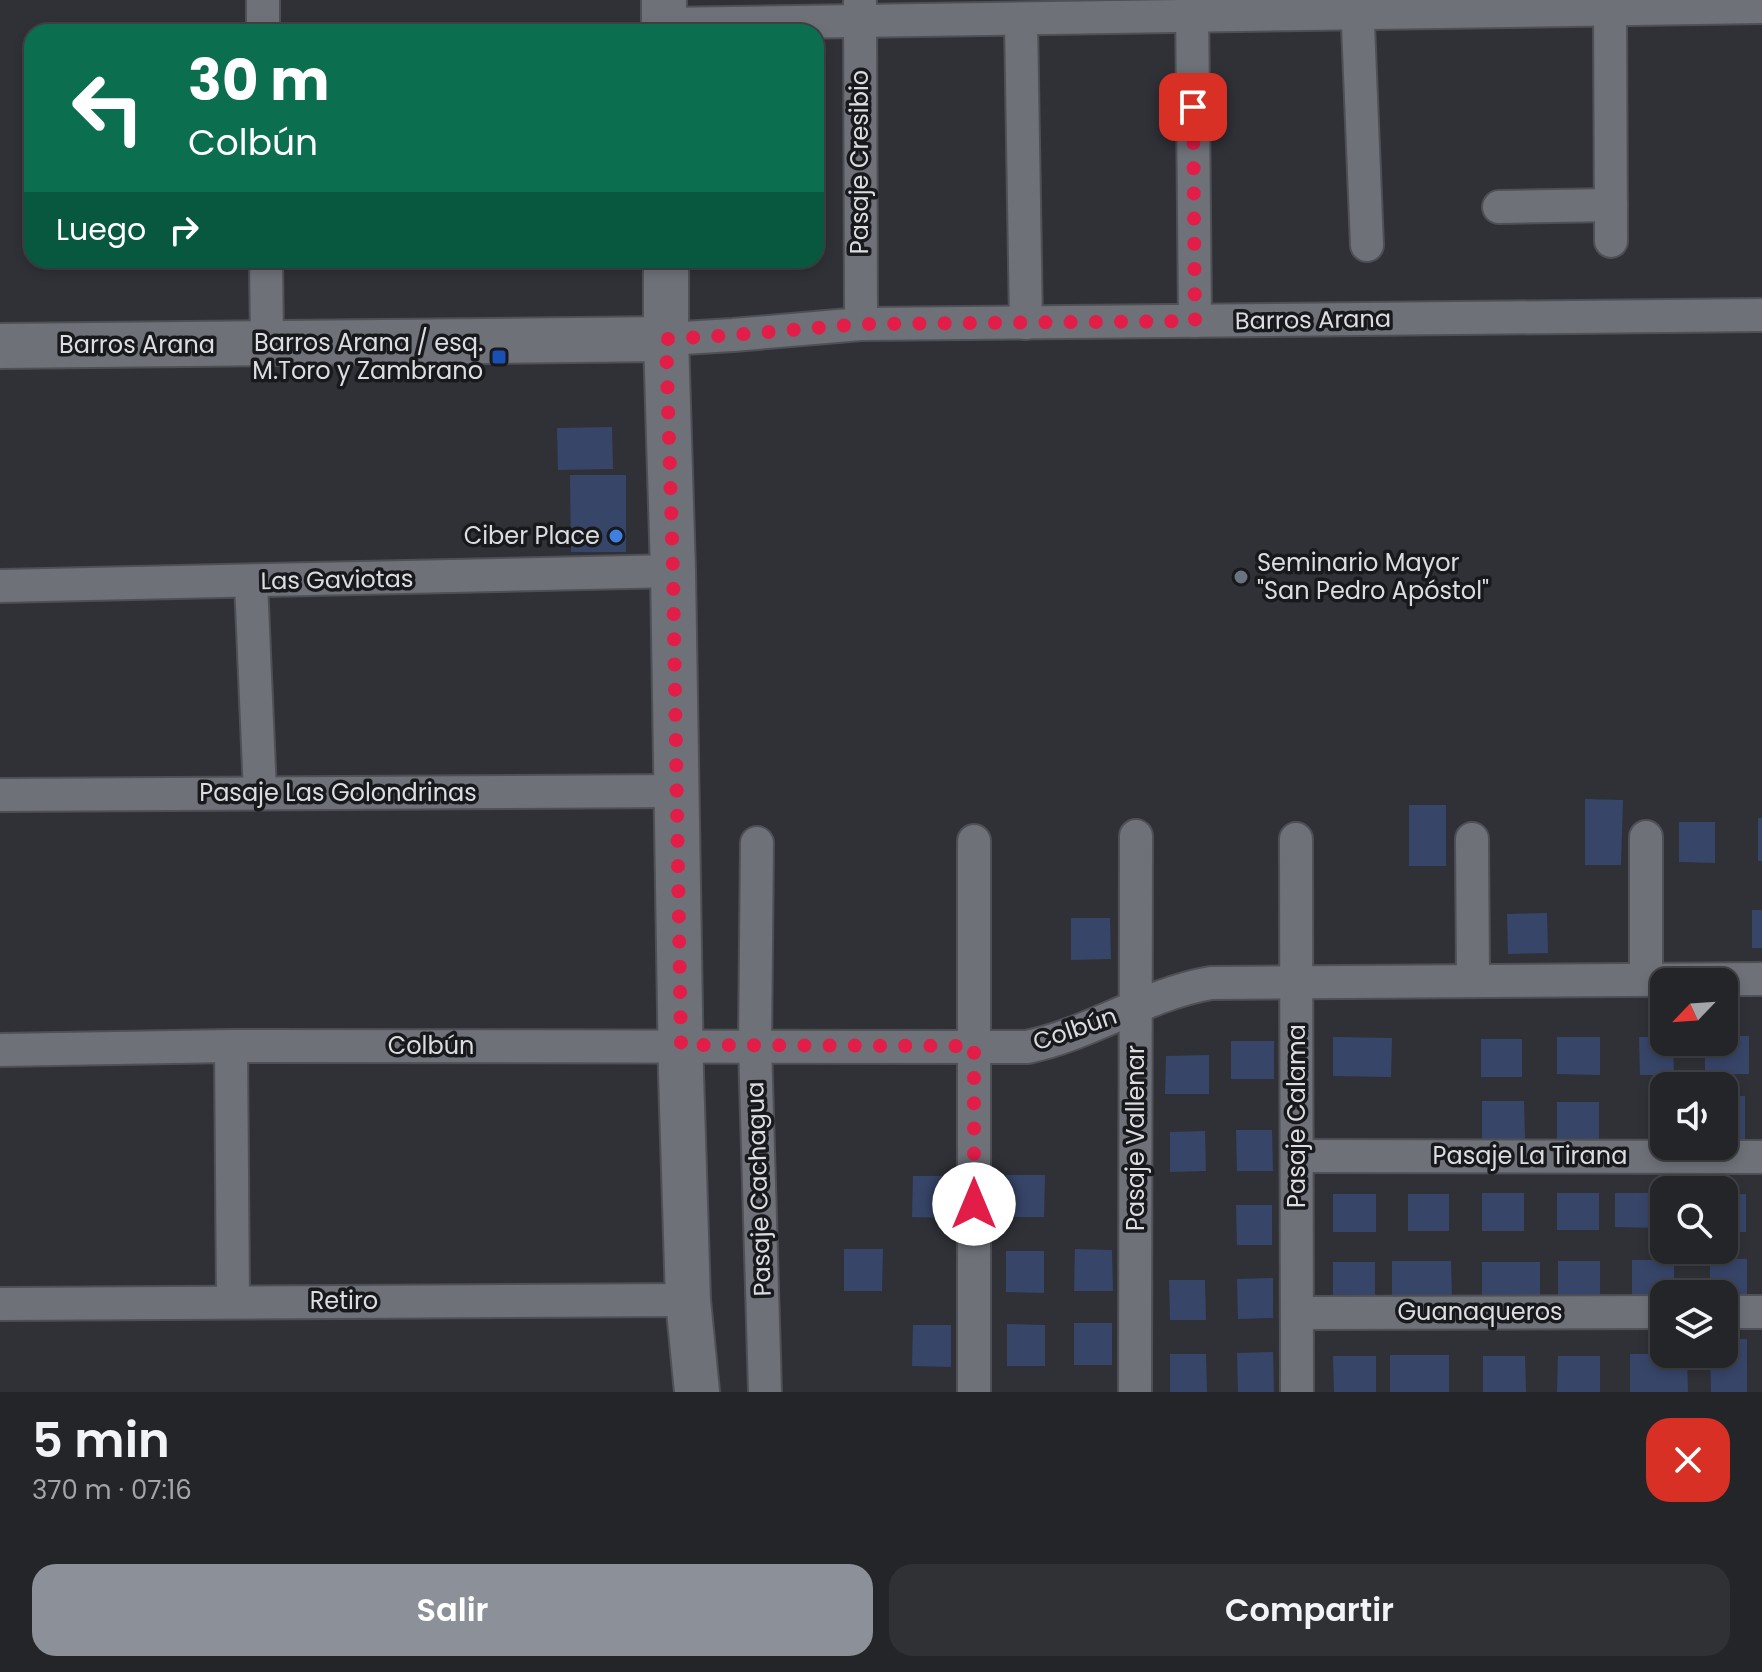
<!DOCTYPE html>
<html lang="es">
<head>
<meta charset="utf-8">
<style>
  :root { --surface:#232529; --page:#2f3135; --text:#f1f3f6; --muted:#a3a5a8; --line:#404246; --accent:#8c9099 }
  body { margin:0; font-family:Poppins,sans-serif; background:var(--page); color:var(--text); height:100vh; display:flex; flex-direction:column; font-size:30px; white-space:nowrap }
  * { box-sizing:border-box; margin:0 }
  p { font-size:26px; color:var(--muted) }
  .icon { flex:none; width:44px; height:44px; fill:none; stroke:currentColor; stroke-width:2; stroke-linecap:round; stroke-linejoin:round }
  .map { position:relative; height:1392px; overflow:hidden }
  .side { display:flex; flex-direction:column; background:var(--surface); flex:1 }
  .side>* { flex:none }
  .hud { position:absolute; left:24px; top:24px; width:800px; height:244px; border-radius:24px; box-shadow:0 4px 12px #0003,0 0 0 2px var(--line); background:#0b6e4f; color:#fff; overflow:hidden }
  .needle { width:52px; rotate:245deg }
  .controls { position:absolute; left:1650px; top:968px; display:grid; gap:16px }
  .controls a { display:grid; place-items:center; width:88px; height:88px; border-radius:16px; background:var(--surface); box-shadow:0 4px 12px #0003,0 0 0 2px var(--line); font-size:40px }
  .pin { position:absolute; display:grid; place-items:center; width:68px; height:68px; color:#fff; margin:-34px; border-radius:16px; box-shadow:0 4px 12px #0006 }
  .me { position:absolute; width:88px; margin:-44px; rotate:0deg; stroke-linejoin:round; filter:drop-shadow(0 0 6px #0008) }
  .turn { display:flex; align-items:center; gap:28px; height:168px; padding:0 32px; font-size:36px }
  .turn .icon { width:104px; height:104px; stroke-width:2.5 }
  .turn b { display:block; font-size:56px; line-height:68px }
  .then { display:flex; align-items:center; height:76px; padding:0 32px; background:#0003; gap:16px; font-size:30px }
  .round { display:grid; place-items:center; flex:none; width:84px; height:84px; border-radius:24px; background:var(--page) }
  .overview { display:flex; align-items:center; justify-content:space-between; height:136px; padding:0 32px }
  h1 { font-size:48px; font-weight:600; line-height:60px }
  .cta { display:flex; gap:16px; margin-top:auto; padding:16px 32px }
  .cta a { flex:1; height:92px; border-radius:24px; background:var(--accent); color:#fff; font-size:32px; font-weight:600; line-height:92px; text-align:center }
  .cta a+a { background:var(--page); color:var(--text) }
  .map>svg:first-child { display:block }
  .building { fill:#374569 }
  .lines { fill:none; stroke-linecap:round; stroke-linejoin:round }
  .street-casing { stroke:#4e5055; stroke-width:36 }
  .secondary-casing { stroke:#4e5055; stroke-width:48 }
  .street { stroke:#6e7178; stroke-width:32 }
  .secondary { stroke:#6e7178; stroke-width:44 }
  .route { stroke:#e11d48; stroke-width:14; stroke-dasharray:0 25.2 }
  .transit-dot { fill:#1a4fb4; stroke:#18191c; stroke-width:3 }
  .shop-dot { fill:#3f7fe0; stroke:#18191c; stroke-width:3 }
  .worship-dot { fill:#6b7280; stroke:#18191c; stroke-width:3 }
  .labels { text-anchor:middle; stroke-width:7; stroke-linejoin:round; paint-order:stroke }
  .street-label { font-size:24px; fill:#dbdde1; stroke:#18191c }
  .poi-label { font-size:24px; fill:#dbdde1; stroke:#18191c; text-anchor:end }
</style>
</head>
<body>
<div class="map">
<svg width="1762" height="1392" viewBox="0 0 1762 1392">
  <rect width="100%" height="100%" fill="#2f3137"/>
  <g class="building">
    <polygon points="612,427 613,469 558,470 557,428"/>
    <polygon points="570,475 626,475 626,552 571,552"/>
    <polygon points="1585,799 1623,800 1621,865 1585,865"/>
    <rect x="1409" y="805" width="37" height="61"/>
    <rect x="1758" y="818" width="4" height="43"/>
    <polygon points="1679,822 1715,822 1715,863 1679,862"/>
    <rect x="1752" y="910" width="10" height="38"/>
    <polygon points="1547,913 1548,953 1508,954 1507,914"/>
    <polygon points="1071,918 1110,918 1111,959 1071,960"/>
    <polygon points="1724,1036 1749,1036 1749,1074 1705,1074 1705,1042 1724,1042"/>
    <polygon points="1333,1037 1392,1038 1391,1077 1333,1076"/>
    <polygon points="1557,1037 1600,1037 1600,1075 1557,1074"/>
    <polygon points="1639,1037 1664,1037 1664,1042 1673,1042 1674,1075 1640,1075"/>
    <rect x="1481" y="1039" width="41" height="38"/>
    <rect x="1231" y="1041" width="43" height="38"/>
    <polygon points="1209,1055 1209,1094 1165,1094 1166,1056"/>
    <polygon points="1724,1096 1745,1096 1745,1150 1724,1146"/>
    <polygon points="1482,1101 1524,1101 1525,1139 1482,1139"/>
    <polygon points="1557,1102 1599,1102 1599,1140 1557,1139"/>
    <polygon points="1236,1130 1272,1130 1273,1171 1237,1171"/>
    <polygon points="1205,1131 1206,1171 1170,1172 1170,1132"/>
    <polygon points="1006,1175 1045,1175 1044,1217 1006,1217"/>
    <polygon points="913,1176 951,1176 951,1218 912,1217"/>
    <rect x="1482" y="1193" width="42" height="38"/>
    <rect x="1557" y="1193" width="42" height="37"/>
    <polygon points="1615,1193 1664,1193 1664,1228 1615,1227"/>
    <rect x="1333" y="1194" width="43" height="38"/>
    <rect x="1408" y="1194" width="41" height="37"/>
    <polygon points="1746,1194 1746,1232 1724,1232 1724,1195"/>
    <polygon points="1236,1205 1272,1205 1272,1245 1237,1245"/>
    <polygon points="844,1249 883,1249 882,1291 844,1291"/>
    <polygon points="1075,1249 1112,1250 1113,1291 1074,1291"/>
    <polygon points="1006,1251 1044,1251 1044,1293 1006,1292"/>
    <polygon points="1710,1258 1747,1259 1747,1296 1710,1294"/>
    <polygon points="1632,1260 1674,1260 1674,1294 1664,1294 1664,1298 1632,1297"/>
    <polygon points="1392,1261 1451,1261 1452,1299 1392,1299"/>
    <polygon points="1558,1261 1600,1261 1600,1298 1558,1299"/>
    <rect x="1333" y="1262" width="42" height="37"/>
    <rect x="1482" y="1262" width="58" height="38"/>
    <polygon points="1273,1278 1273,1318 1238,1319 1237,1279"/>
    <polygon points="1169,1280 1205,1280 1206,1320 1170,1320"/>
    <rect x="1074" y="1323" width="38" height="42"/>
    <polygon points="1007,1324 1045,1325 1045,1366 1007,1366"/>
    <polygon points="913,1325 951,1325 951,1367 912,1366"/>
    <polygon points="1724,1339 1747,1339 1747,1392 1711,1392 1710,1354 1724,1354"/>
    <polygon points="1273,1352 1274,1392 1238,1392 1237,1353"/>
    <polygon points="1170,1354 1206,1354 1207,1392 1170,1392"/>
    <polygon points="1630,1354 1687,1354 1688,1392 1630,1392"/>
    <rect x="1390" y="1355" width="59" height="37"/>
    <polygon points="1333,1356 1376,1356 1376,1392 1334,1392"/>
    <polygon points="1483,1356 1525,1356 1526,1392 1483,1392"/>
    <polygon points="1558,1356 1600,1356 1600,1392 1557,1392"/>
  </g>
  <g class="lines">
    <defs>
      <g id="street">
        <polyline points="263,0 263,32"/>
        <polyline points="860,0 861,324"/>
        <polyline points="1192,0 1195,321"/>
        <polyline points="1357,0 1367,245"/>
        <polyline points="1610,9 1611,241"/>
        <polyline points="1021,19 1026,323"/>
        <polyline points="664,24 1762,7"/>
        <polyline points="1499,207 1611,205"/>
        <polyline points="266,260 267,344"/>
        <polyline points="666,339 733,335 861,324 1762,315"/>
        <polyline points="251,582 260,793"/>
        <polyline points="0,586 673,571"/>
        <polyline points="0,795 677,791"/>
        <polyline points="1646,837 1646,979"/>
        <polyline points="1296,839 1297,1392"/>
        <polyline points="1472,839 1473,980"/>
        <polyline points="757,843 755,1046 765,1392"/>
        <polyline points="231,1046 233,1302"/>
        <path d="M0 1050 231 1046 1027 1047C1091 1034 1146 994 1211 983L1762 979"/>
        <polyline points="1297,1156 1762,1157"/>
        <polyline points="0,1304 688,1300"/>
        <polyline points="1724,1312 1762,1312"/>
        <polyline points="1297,1313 1664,1312"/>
        <polyline points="974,1392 974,841"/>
        <polyline points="1135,1392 1136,836"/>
      </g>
      <g id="secondary">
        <polyline points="664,0 664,32"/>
        <polyline points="666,260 666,339 673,571 681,1074 688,1300 697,1392"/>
        <polyline points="0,346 666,339"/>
      </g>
    </defs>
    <use href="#street" class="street-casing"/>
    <use href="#secondary" class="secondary-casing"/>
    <use href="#street" class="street"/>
    <use href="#secondary" class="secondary"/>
  </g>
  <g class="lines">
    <polyline class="route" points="974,1204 974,1046 681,1045 673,571 666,339 733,335 861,324 1195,321 1193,107"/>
  </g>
  <rect class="transit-dot" x="491" y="349" width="16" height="16" rx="4"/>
  <circle class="shop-dot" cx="616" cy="536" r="8"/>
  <circle class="worship-dot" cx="1241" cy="577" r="8"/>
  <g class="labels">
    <g class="street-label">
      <text transform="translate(860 162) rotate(-90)" y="8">Pasaje Cresibio</text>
      <text transform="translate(1313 320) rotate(-1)" y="8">Barros Arana</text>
      <text x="137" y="353">Barros Arana</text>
      <text transform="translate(337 580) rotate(-1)" y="8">Las Gaviotas</text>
      <text x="338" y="801">Pasaje Las Golondrinas</text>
      <text transform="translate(1075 1029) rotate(-19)" y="8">Colbún</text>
      <text x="431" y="1054">Colbún</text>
      <text transform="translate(1297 1116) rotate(-90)" y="8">Pasaje Calama</text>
      <text transform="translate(1136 1138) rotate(-90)" y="8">Pasaje Vallenar</text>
      <text x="1530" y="1164">Pasaje La Tirana</text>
      <text transform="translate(759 1189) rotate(-92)" y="8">Pasaje Cachagua</text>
      <text x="344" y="1309">Retiro</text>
      <text x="1480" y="1320">Guanaqueros</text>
    </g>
    <g class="poi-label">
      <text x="483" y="351">Barros Arana / esq.<tspan x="483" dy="28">M.Toro y Zambrano</tspan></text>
      <text x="600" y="544">Ciber Place</text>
      <text x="1257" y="571" text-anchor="start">Seminario Mayor<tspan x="1257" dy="28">"San Pedro Apóstol"</tspan></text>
    </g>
  </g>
</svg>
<div class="controls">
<a><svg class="needle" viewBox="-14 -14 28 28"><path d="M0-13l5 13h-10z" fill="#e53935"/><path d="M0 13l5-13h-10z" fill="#a3a5a8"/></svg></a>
<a><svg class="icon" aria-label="sound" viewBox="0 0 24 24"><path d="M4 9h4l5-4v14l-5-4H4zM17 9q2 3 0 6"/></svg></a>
<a><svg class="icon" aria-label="search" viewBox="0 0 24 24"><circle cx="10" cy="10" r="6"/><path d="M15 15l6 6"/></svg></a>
<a><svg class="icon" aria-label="layers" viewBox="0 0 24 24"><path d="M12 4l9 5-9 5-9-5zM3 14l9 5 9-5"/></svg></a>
</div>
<div class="pin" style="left:1193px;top:107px;background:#d93025"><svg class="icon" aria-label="arrive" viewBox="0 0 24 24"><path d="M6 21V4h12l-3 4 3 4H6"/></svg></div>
<svg class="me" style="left:974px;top:1204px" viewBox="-20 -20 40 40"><circle r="19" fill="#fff"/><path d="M0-13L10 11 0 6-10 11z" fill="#e11d48"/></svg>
<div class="hud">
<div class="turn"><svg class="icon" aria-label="left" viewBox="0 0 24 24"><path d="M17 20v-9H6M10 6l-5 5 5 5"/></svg><div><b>30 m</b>Colbún</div></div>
<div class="then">Luego<svg class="icon" aria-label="right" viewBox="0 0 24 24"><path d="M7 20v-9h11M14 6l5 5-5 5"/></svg></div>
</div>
</div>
<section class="side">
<div class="overview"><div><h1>5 min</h1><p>370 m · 07:16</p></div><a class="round" style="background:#d93025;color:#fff"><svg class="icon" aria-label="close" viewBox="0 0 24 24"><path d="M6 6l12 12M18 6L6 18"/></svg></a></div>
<div class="cta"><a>Salir</a><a>Compartir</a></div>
</section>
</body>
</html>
